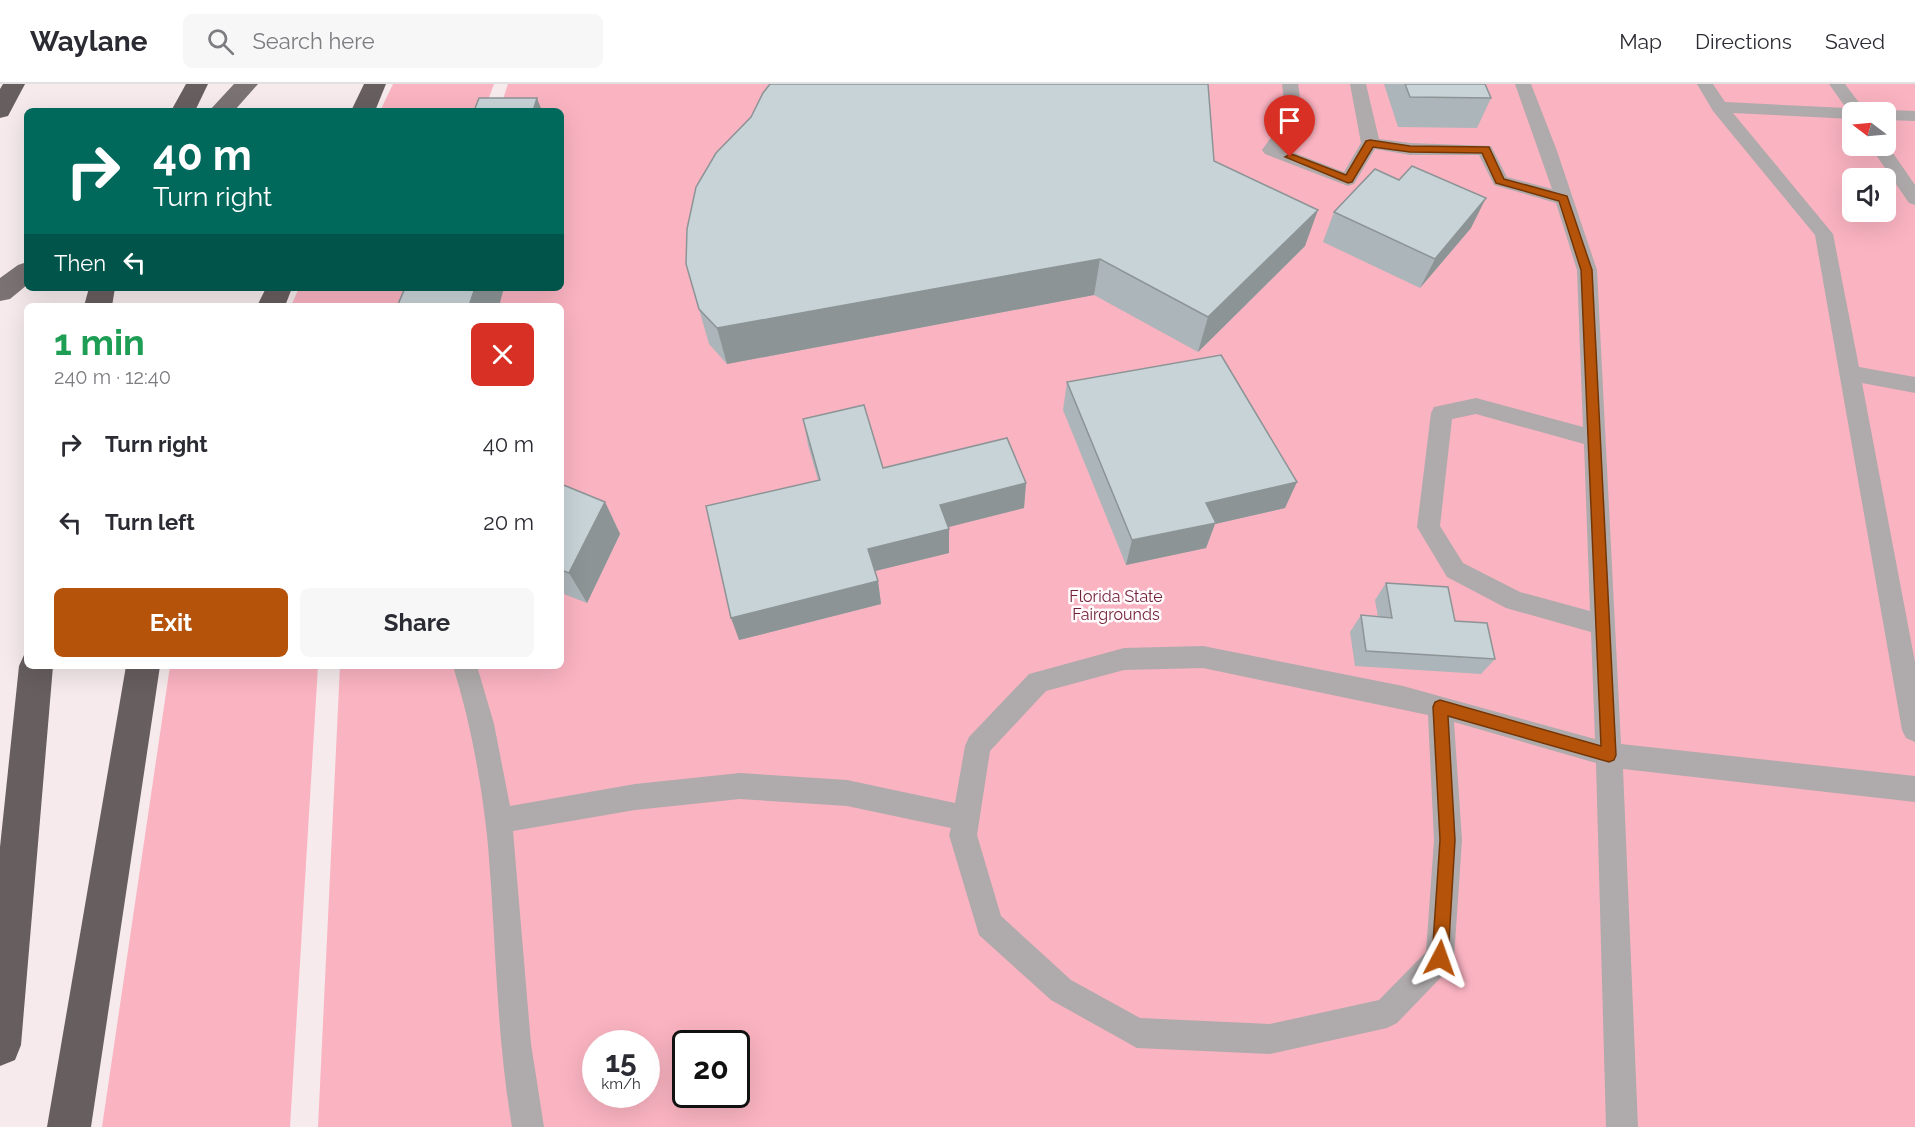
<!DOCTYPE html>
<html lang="en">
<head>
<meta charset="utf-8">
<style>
  :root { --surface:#fff; --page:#f7f7f7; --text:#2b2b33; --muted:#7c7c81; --line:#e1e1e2; --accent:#b45309 }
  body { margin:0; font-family:Raleway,sans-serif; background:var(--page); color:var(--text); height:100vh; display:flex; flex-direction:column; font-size:22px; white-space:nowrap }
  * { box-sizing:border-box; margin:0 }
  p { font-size:20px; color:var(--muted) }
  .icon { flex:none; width:33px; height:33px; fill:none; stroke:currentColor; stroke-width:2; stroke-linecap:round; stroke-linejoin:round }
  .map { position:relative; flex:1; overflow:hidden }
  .details { position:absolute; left:24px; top:219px; width:540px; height:366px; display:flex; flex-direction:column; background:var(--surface); border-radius:9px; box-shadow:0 6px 24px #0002 }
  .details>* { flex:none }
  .hud { position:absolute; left:24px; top:24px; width:540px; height:183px; border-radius:9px; box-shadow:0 6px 24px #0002; background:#00695c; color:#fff; overflow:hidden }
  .needle { width:39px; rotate:286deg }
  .tools { position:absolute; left:1842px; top:18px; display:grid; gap:12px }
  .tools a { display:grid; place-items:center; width:54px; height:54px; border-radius:9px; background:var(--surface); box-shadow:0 6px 24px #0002; font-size:30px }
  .speed { position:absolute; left:582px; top:946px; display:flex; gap:12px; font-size:30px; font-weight:700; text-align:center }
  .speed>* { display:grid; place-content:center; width:78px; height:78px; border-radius:50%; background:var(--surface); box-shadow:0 6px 24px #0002; line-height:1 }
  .speed small { font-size:15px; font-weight:400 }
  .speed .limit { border:3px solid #111; border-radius:9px; background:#fff; color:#111 }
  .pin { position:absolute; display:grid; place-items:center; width:51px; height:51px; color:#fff; margin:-62px -26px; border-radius:50% 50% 50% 0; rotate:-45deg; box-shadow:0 0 6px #0007 }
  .pin .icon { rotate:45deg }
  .me { position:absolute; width:66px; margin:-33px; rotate:4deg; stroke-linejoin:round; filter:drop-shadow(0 0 4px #0008) }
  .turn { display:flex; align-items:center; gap:21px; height:126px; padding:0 30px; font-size:27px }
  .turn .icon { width:78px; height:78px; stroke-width:2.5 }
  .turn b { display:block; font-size:42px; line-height:51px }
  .then { display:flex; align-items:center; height:57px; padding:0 30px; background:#0003; gap:12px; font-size:22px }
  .round { display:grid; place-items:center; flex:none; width:63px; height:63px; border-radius:9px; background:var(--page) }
  .headline { display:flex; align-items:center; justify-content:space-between; height:102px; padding:0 30px }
  h1 { font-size:36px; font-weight:700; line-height:45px; color:#1e9e55 }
  .button { display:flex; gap:12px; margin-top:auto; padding:12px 30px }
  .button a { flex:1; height:69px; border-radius:9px; background:var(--accent); color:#fff; font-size:24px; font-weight:700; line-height:69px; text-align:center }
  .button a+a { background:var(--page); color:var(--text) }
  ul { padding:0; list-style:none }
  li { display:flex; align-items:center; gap:18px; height:78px; padding:0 30px }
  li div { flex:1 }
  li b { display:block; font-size:22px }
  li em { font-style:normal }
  header { display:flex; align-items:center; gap:36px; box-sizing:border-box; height:84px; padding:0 30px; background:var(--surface); border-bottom:2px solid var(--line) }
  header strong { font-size:28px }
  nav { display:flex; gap:33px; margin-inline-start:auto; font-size:21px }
  .search { width:420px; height:54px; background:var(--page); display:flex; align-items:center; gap:15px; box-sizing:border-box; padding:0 21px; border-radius:9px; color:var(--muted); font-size:22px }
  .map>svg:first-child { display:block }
  .green { fill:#fab3c1; fill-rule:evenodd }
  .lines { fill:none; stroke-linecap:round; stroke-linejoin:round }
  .service { fill:#afaaab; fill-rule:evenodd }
  .primary { fill:#7a7273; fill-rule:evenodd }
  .motorway { fill:#675e5f; fill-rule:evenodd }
  .wall { fill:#acb5b9 }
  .shaded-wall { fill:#8c9496 }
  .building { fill:#c8d3d7; stroke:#8c9496; stroke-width:1.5 }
  .route { fill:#b45309; stroke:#753606; stroke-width:1.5 }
  .labels { text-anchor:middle; stroke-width:5; stroke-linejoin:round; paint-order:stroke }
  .park-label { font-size:16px; fill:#711f39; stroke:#fffafb }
</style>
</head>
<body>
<header>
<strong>Waylane</strong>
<div class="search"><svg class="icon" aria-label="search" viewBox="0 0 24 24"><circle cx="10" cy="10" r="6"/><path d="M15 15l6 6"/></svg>Search here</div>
<nav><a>Map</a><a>Directions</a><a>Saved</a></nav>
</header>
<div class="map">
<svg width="1915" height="1043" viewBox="0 0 1915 1043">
  <rect width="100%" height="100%" fill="#f6eaec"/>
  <g class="green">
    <polygon points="393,0 494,0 484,27 380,27"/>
    <path d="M508 0H1915V1043H318L340 582H561V222H431L438 204H561V27H499ZM1852 28H1886V62H1852ZM1852 94H1886V128H1852ZM596 960H646V1011H596ZM686 960H736V1011H686Z"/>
    <polygon points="299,204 421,204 414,222 291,222"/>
    <polygon points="170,582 318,582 290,1043 102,1043"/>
  </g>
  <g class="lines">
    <g class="service">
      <path d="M1282 0H1298C1303 30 1301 39 1282 64L1344 88 1361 59 1350 0H1366L1379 55 1410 59 1491 62 1507 93 1552 105 1515 0H1531L1557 67 1597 186 1621 660 1915 692V718L1623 685 1638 1043H1606L1596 679 1454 638 1462 756 1454 874 1450 884 1397 939 1387 944 1270 970 1137 964 1051 916 979 851 949 751 951 744 847 722 740 715 635 726 513 747 531 960 544 1043H512C496 949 496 855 488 761 482 701 471 640 453 582H477L494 640 510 722 635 700 740 689 847 696 955 719 965 662 969 653 1029 590 1124 564 1203 562 1403 602 1595 655 1591 548 1506 524 1447 493 1417 443 1431 329 1434 323 1476 314 1583 343 1577 186 1556 119 1494 101 1479 71H1410L1375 65 1354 100 1348 102 1265 70 1262 66C1282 37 1287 37 1282 0ZM1476 330 1584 360 1590 527 1520 508 1463 479 1440 442 1452 335ZM1203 584 1428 631 1434 756 1426 868 1379 916 1270 940 1140 934 1071 896 1001 832 977 751 990 667 1046 607 1124 586Z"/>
      <polygon points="1697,0 1713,0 1725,18 1846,24 1829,0 1845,0 1866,28 1852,28 1852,35 1733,29 1833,150 1859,283 1915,293 1915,309 1862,299 1915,578 1915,658 1906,654 1902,646 1815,151 1713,27"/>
      <polygon points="1886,26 1915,27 1915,37 1886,36 1886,28 1879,28"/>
      <polygon points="1886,59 1915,101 1915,121 1909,119 1870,62 1886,62"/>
    </g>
    <g class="primary">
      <polygon points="234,0 258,0 234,27 209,27"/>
      <polygon points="27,178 27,201 10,215 0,217 0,194 18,181"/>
    </g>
    <g class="motorway">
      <polygon points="3,0 25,0 8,32 0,34 0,5"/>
      <polygon points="186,0 208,0 195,27 171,27"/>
      <polygon points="364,0 386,0 375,27 351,27"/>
      <polygon points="89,204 115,204 112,222 84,222"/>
      <polygon points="266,204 292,204 285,222 257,222"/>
      <polygon points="27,570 27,582 53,582 21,961 15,976 0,982 0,763 19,582 24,571"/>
      <polygon points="126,582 160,582 91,1043 47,1043"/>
    </g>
  </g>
  <g class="wall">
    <polygon points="1384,0 1485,0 1491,14 1477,44 1398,43"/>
    <polygon points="1214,77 1305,162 1198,268 1094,211 727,280 709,260 686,180"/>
    <polygon points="1334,128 1471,144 1420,204 1323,158"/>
    <polygon points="1067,298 1285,424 1215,440 1206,464 1126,481 1063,326"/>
    <polygon points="803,335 883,384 1026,399 1024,424 948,443 949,469 875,487 878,497 881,520 739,556 818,396 808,361"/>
    <polygon points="561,400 605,418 620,450 587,519 561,509"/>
    <polygon points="1386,499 1455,537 1495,575 1481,590 1355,582 1350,548 1361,531 1378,533 1375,516"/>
  </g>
  <g class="shaded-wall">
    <polygon points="537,14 542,27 533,27"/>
    <polygon points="1486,114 1471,144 1420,204 1435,175"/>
    <polygon points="1318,126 1305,162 1198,268 1208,233"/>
    <polygon points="1100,175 1094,211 727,280 717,244"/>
    <polygon points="475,204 504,204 499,222 469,222"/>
    <polygon points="1297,398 1285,424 1215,440 1206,464 1126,481 1132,456 1206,419"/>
    <polygon points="1026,399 1024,424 941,445 940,421"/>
    <polygon points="605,418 620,450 587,519 569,489"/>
    <polygon points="949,445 949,469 871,488 868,465"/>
    <polygon points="878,497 881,520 739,556 731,534"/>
  </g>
  <g class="building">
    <polygon points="770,0 1208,0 1214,77 1318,126 1208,233 1100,175 717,244 699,225 686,180 687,145 696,103 716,69 751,33 763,9"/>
    <polygon points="1405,0 1485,0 1491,14 1410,13"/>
    <polygon points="479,14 537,14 533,27 474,27"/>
    <polygon points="1412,82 1486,114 1435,175 1334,128 1375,85 1399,96"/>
    <polygon points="405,204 475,204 469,222 399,222 399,218"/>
    <polygon points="1221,271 1297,398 1206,419 1216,439 1132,456 1067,298"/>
    <polygon points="864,321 883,384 1007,354 1026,399 940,421 949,445 868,465 878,497 731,534 706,422 820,396 803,335"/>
    <polygon points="561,400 605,418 569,489 561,486"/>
    <polygon points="1386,499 1448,503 1455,537 1487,539 1495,575 1366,567 1361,531 1392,534"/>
  </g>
  <polygon class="route" points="1370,56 1410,62 1489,63 1504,95 1567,112 1592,186 1616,671 1614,676 1609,678 1448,632 1455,756 1448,874 1446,879 1440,882 1434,879 1432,874 1440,756 1433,623 1435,618 1440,616 1601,662 1581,186 1559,117 1496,99 1482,69 1410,68 1373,63 1352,98 1348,99 1285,73 1290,70 1294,71 1346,91 1366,57"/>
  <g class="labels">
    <g class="park-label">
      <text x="1116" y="518">Florida State<tspan x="1116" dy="18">Fairgrounds</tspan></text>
    </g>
  </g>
</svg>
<div class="tools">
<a><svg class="needle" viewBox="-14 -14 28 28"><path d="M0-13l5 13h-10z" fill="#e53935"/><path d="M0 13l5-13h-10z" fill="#7c7c81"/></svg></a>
<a><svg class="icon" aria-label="sound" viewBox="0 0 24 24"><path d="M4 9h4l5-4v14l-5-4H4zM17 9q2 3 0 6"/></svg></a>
</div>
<div class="speed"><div>15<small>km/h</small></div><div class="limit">20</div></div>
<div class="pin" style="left:1290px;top:73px;background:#d93025"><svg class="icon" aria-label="arrive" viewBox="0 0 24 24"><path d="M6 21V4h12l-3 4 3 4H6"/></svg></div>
<svg class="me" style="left:1440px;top:874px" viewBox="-20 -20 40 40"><path d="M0-17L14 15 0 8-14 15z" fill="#b45309" stroke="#fff" stroke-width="4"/></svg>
<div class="hud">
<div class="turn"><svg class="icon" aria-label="right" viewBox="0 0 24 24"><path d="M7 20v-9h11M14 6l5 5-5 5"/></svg><div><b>40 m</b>Turn right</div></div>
<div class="then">Then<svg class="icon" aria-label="left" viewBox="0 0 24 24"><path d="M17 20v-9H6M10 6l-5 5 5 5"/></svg></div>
</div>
<section class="details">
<div class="headline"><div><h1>1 min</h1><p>240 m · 12:40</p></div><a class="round" style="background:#d93025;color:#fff"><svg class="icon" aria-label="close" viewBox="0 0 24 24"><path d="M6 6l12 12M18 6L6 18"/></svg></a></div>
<ul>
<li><svg class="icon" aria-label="right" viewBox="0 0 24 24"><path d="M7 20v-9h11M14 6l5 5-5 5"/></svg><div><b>Turn right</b></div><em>40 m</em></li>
<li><svg class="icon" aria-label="left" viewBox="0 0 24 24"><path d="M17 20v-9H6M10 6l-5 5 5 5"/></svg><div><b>Turn left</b></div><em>20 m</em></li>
</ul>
<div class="button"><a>Exit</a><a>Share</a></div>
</section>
</div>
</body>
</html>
